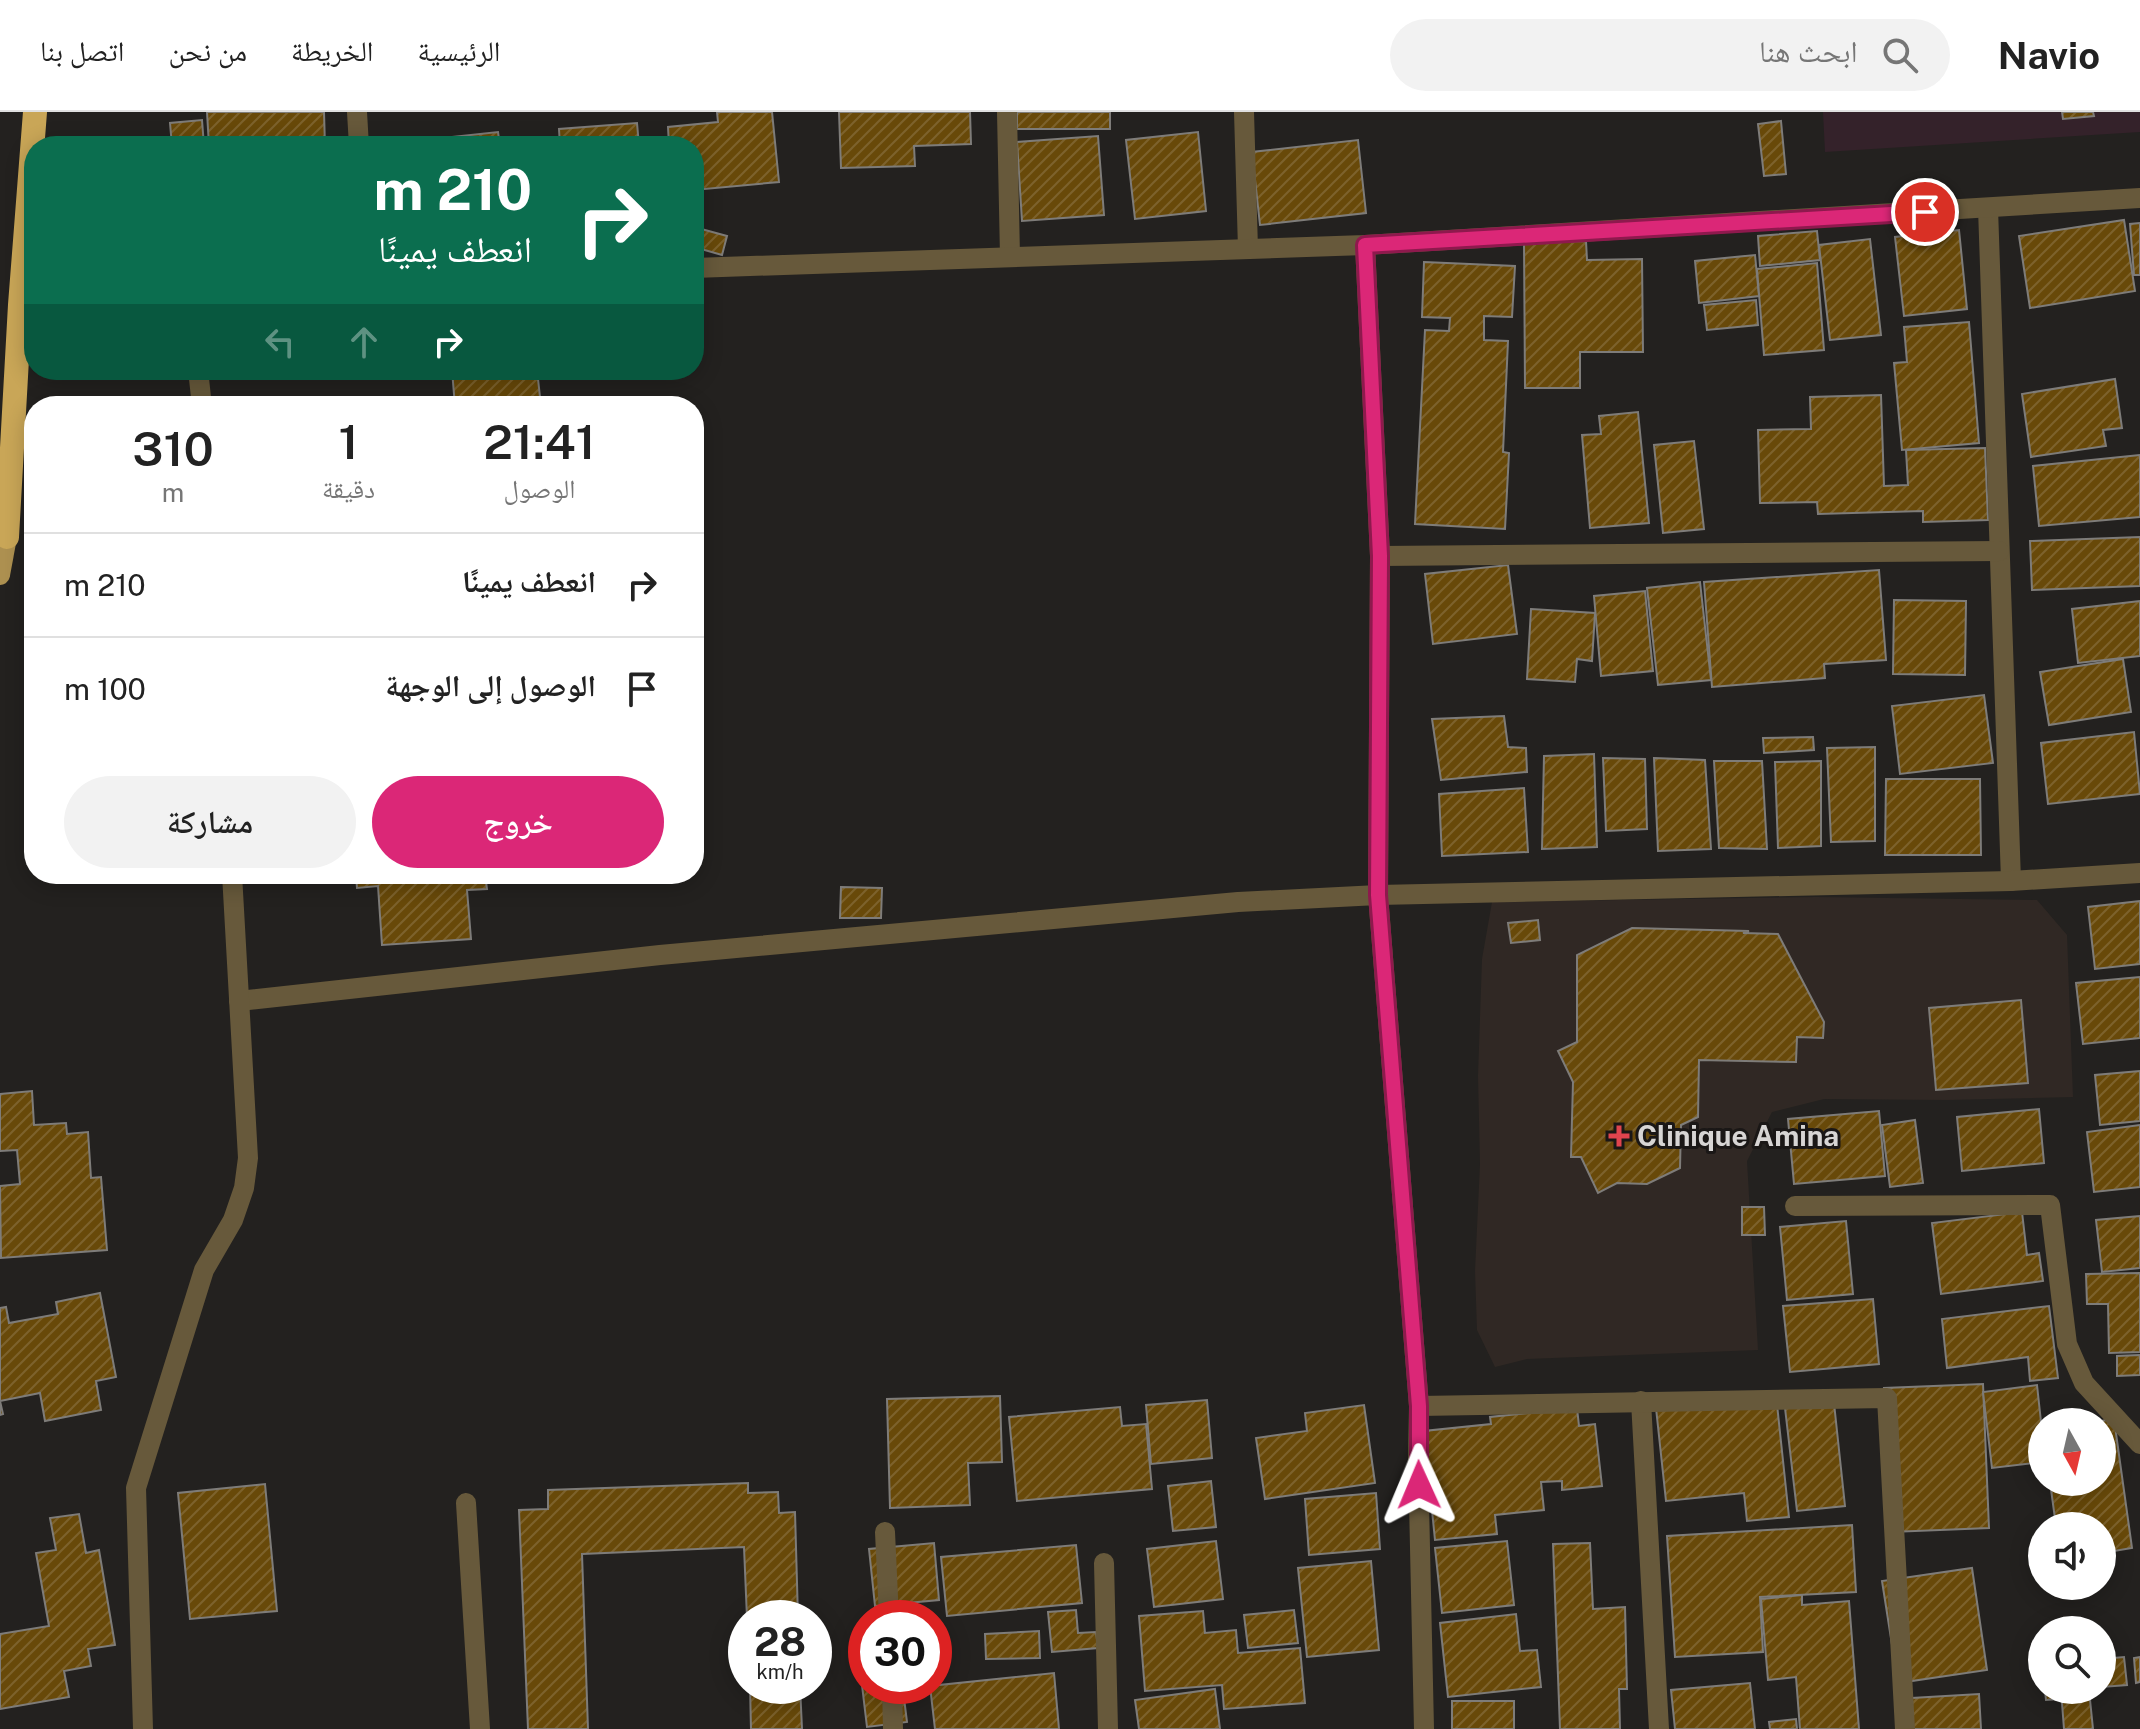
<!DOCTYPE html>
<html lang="ar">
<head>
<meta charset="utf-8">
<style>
  :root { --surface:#fff; --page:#f2f2f2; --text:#222; --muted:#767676; --line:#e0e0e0; --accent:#db2777 }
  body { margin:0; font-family:"Public Sans","Noto Naskh Arabic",sans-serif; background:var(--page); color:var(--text); direction:rtl; height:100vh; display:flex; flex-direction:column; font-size:30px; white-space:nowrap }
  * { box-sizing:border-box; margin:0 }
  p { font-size:26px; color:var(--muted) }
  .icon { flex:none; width:44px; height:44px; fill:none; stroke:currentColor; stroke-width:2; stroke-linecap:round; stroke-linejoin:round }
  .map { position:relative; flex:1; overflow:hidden; direction:ltr }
  .panel { position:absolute; left:24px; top:284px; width:680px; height:488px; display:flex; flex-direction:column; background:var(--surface); border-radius:32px; box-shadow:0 4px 20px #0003; direction:rtl }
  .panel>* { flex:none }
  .top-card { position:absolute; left:24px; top:24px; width:680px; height:244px; border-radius:32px; box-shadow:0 4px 20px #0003; direction:rtl; background:#0b6e4f; color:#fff; overflow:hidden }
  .needle { width:52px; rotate:172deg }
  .controls { position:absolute; left:2028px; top:1296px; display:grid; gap:16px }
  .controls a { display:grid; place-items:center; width:88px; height:88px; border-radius:50%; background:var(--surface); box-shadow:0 4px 20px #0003; font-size:40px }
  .speed { position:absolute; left:728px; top:1488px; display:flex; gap:16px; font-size:40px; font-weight:700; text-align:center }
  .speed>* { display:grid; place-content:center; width:104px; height:104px; border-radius:50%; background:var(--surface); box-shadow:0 4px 20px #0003; line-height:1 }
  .speed small { font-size:20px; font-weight:400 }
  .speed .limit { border:12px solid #d22; background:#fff; color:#111 }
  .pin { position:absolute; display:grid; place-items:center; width:68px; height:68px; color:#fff; margin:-34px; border:4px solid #fff; border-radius:50%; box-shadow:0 2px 8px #0007 }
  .me { position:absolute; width:88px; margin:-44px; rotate:359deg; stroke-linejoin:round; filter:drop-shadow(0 0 6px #0008) }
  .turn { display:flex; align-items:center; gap:28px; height:168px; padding:0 40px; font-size:36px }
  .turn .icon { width:104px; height:104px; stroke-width:2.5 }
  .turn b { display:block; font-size:56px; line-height:68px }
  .lanes { display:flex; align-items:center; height:76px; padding:0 40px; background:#0003; justify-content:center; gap:40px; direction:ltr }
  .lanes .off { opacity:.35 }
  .eta { display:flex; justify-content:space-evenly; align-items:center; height:136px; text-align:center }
  .eta b { font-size:48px; font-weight:600; line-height:56px }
  .action { display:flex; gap:16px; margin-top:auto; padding:16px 40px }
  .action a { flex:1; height:92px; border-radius:48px; background:var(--accent); color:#fff; font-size:32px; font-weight:600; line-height:92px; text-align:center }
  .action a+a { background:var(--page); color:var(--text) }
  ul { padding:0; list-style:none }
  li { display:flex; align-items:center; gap:24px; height:104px; padding:0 40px; border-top:2px solid var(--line) }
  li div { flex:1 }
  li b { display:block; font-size:30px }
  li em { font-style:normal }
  header { display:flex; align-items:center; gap:48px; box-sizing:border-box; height:112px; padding:0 40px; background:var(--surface); border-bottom:2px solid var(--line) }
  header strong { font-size:38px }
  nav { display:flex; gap:44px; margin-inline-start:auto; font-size:28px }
  .search { width:560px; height:72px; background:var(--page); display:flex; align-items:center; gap:20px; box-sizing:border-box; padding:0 28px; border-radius:44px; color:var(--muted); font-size:30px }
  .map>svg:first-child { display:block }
  .built { fill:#302824 }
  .education { fill:#34222a }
  .building { fill:url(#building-hatch); stroke:#7e7c79; stroke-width:2 }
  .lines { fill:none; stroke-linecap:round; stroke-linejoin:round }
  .minor { stroke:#67593b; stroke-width:20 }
  .major { stroke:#ad9050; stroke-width:20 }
  .highway { stroke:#c9a657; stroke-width:24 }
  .route-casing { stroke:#8e194d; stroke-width:20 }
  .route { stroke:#db2777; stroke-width:14 }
  .health-dot { fill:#e0444e; stroke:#1a1716; stroke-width:3 }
  .labels { text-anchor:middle; stroke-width:6; stroke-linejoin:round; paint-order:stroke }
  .poi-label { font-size:28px; font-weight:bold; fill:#d7d5d4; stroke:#1a1716; text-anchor:start }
</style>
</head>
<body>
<header>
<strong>Navio</strong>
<div class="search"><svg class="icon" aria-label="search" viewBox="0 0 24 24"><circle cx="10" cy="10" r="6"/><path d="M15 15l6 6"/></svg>ابحث هنا</div>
<nav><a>الرئيسية</a><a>الخريطة</a><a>من نحن</a><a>اتصل بنا</a></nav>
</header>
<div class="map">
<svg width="2140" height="1617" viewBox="0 0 2140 1617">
  <defs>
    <pattern id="building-hatch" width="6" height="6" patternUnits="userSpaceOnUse" patternTransform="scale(2)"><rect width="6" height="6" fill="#684909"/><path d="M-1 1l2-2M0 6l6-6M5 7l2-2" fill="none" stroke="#7d622c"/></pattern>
  </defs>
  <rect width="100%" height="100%" fill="#23211f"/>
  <polygon class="built" points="1816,785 2037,788 2067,823 2073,985 1947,988 1824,987 1772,1000 1747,1049 1758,1238 1527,1247 1495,1255 1477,1218 1475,1159 1480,1052 1478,964 1482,847 1492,790"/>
  <polygon class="education" points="1823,0 2140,0 2140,20 1825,40"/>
  <g class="building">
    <polygon points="207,0 324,0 325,34 209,34"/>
    <polygon points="717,0 772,0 779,70 694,78 694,34 669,34 668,15 718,10"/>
    <polygon points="839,0 970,0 971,32 914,34 915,54 841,56"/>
    <rect x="1017" y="0" width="93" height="17"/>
    <polygon points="2062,0 2093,0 2094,4 2063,7"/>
    <polygon points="202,8 204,34 172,34 170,11"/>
    <polygon points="1781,9 1786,62 1764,64 1758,12"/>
    <polygon points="637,11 639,34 560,34 559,17"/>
    <polygon points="498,20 500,34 387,34 387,32"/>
    <polygon points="1198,20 1206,99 1135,107 1126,28"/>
    <polygon points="1098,24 1104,103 1022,109 1017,30"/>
    <polygon points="1358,28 1366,101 1260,113 1252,40"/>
    <polygon points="2124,108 2135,179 2030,196 2019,124"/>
    <polygon points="2140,111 2140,163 2134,163 2130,112"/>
    <polygon points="694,115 727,124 722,143 694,135"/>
    <polygon points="1959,118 1967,197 1904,204 1895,125"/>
    <polygon points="1817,119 1820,148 1760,154 1758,124"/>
    <polygon points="1870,127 1881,223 1830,228 1819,133"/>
    <polygon points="1586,129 1587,148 1642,147 1643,240 1580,240 1580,276 1525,276 1524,130"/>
    <polygon points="1755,143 1759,184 1699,191 1695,149"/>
    <polygon points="1424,150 1515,154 1512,205 1484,204 1484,228 1508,229 1503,340 1509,341 1505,417 1415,412 1425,218 1449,219 1450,206 1422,205"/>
    <polygon points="1817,151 1824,238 1764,243 1757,157"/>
    <polygon points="1756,188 1758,213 1707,218 1704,193"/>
    <polygon points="1969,210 1979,331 1902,338 1894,251 1907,250 1904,215"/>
    <polygon points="452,258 537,258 541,294 455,294"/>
    <polygon points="2115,267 2122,316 2103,318 2106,334 2031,345 2022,282"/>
    <polygon points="1881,283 1884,374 1908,373 1906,338 1985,336 1988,408 1923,410 1923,399 1818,402 1817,390 1760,391 1758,318 1811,317 1810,285"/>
    <polygon points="1638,300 1649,411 1590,416 1582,323 1601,322 1599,304"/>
    <polygon points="1694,329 1704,417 1663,421 1654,333"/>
    <polygon points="2140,343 2140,405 2039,414 2033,354"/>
    <polygon points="2140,425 2140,474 2032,478 2030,429"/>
    <polygon points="1508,453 1517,522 1433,532 1425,462"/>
    <polygon points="1879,458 1886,548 1824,552 1825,566 1712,575 1704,470"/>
    <polygon points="1700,470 1711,568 1658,573 1647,476"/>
    <polygon points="1645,479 1653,559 1601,564 1594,484"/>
    <polygon points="1894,488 1966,489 1965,563 1893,562"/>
    <polygon points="2140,489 2140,544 2078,551 2072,497"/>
    <polygon points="1531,497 1595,501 1592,549 1577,547 1575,570 1527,567"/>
    <polygon points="2123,547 2131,600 2049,613 2040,560"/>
    <polygon points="1984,583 1993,651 1900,662 1892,594"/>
    <polygon points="1504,604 1508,635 1526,636 1527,660 1441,668 1432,607"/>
    <polygon points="2134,620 2140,682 2048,692 2041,631"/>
    <polygon points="1813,625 1814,638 1764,641 1763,626"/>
    <polygon points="1875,635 1875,729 1831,730 1827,636"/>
    <polygon points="1594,642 1597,735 1542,737 1544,644"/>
    <polygon points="1603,646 1645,647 1647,717 1606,719"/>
    <polygon points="1654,646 1705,648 1711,737 1658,739"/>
    <polygon points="1714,649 1762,649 1767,737 1719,736"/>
    <polygon points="1821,649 1821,734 1778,736 1775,650"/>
    <polygon points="1886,667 1980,667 1981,743 1885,743"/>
    <polygon points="1524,676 1528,740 1442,744 1439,682"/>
    <polygon points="356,762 485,762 487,777 467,778 471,827 382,833 378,774 357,776"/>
    <polygon points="841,775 882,776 881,806 840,806"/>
    <polygon points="2140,789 2140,852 2095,857 2088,795"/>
    <polygon points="1538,808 1540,828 1511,831 1508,811"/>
    <polygon points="1632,816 1749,819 1743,821 1778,822 1824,910 1823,926 1797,925 1796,950 1699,948 1698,1005 1681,1013 1680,1056 1647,1072 1617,1071 1598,1081 1581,1045 1571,1045 1573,970 1558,939 1577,930 1577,843"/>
    <polygon points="2140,865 2140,926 2083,932 2076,871"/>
    <polygon points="2021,888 2028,971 1936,978 1929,896"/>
    <polygon points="2140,959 2140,1009 2100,1013 2095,963"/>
    <polygon points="32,979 34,1013 66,1011 67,1022 88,1020 91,1066 101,1065 107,1138 1,1146 0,1074 20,1072 17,1038 0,1039 0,982"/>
    <polygon points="2039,997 2044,1051 1962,1059 1957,1005"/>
    <polygon points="1879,999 1885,1064 1794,1072 1788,1007"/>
    <polygon points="1915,1008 1923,1071 1890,1075 1882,1013"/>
    <polygon points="2140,1013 2140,1075 2094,1080 2087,1020"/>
    <polygon points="1742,1095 1764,1095 1765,1123 1742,1123"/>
    <polygon points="2022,1100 2027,1143 2039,1141 2043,1169 1941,1182 1932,1111"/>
    <polygon points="2140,1104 2140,1156 2102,1160 2096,1108"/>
    <polygon points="1846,1109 1853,1182 1787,1188 1780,1115"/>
    <polygon points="2140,1161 2140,1240 2109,1241 2108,1192 2087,1192 2086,1162"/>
    <polygon points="100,1181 116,1265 96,1269 101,1298 45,1309 40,1281 0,1289 3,1302 0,1303 0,1196 6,1195 9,1211 58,1202 56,1190"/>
    <polygon points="1873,1187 1879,1252 1790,1260 1783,1194"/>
    <polygon points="2049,1194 2058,1266 2030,1269 2028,1245 1947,1256 1942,1207"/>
    <polygon points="2140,1243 2140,1263 2117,1264 2117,1244"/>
    <polygon points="1983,1272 1989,1416 1891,1420 1884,1276"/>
    <polygon points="2037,1273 2042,1319 2042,1350 1992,1356 1983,1280"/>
    <polygon points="1776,1283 1789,1405 1747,1409 1744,1381 1666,1389 1656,1296"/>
    <polygon points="1000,1284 1002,1350 968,1351 970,1393 890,1396 887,1287"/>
    <polygon points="1207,1288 1212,1346 1151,1352 1146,1293"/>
    <polygon points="1834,1291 1845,1394 1797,1399 1785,1296"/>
    <polygon points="1364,1293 1375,1371 1265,1387 1256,1326 1307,1319 1305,1301"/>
    <polygon points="1120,1295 1122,1314 1146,1312 1152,1377 1017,1389 1009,1305"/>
    <polygon points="1577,1296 1579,1314 1595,1312 1602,1374 1562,1378 1562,1369 1541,1370 1544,1398 1495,1403 1497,1422 1435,1428 1424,1319 1491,1312 1490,1305"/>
    <polygon points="2114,1307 2132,1436 2102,1441 2102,1414 2056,1414 2050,1370 2102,1370 2102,1310 2094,1310"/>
    <polygon points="1211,1369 1216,1415 1173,1419 1168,1374"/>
    <polygon points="748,1371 748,1381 778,1380 779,1401 795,1400 798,1506 747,1506 744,1435 582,1442 588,1617 528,1617 519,1398 548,1397 548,1378"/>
    <polygon points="265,1372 277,1499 190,1507 178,1381"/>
    <polygon points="1376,1381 1380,1437 1309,1443 1305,1387"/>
    <polygon points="79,1402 86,1441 99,1438 115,1533 88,1537 91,1554 64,1559 69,1585 0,1597 0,1522 49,1514 36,1441 56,1438 50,1406"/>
    <polygon points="1852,1413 1856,1480 1760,1485 1763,1540 1675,1545 1667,1424"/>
    <polygon points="1216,1429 1223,1487 1154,1495 1147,1437"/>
    <polygon points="1507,1429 1514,1493 1442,1501 1435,1436"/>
    <polygon points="934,1431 939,1488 875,1494 869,1437"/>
    <polygon points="1590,1431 1593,1497 1625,1495 1627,1577 1619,1577 1620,1617 1560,1617 1553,1432"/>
    <polygon points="1076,1433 1082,1491 947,1504 941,1445"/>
    <polygon points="1371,1449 1379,1538 1307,1545 1298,1456"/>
    <polygon points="1972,1456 1987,1558 1898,1571 1882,1469"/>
    <polygon points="1802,1483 1802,1493 1849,1489 1859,1617 1800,1617 1796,1565 1768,1568 1761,1487"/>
    <polygon points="1076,1498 1078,1521 1096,1520 1098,1536 1052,1540 1048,1500"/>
    <polygon points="1294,1498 1298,1531 1248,1536 1244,1503"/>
    <polygon points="1203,1499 1205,1521 1236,1518 1238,1541 1300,1536 1305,1591 1224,1597 1222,1573 1145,1579 1139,1504"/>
    <polygon points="1516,1502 1520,1539 1537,1538 1541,1575 1448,1585 1440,1511"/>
    <polygon points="1039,1519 1040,1546 986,1547 985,1522"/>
    <polygon points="866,1522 866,1574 929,1574 903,1578 907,1610 867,1615 856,1523"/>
    <polygon points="2124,1545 2127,1573 2102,1575 2102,1547"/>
    <polygon points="2140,1545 2140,1570 2136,1571 2134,1546"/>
    <polygon points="1054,1561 1059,1617 935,1617 930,1574"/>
    <polygon points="1750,1571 1755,1617 1675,1617 1671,1578"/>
    <polygon points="750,1574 800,1574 802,1617 751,1617"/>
    <polygon points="1215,1577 1220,1617 1139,1617 1135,1588"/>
    <polygon points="2045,1578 2060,1578 2061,1587 2046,1588"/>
    <polygon points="2061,1578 2089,1578 2093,1617 2064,1617"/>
    <polygon points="1979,1582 1981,1617 1897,1617 1895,1587"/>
    <rect x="1452" y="1589" width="62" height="28"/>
    <polygon points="1796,1607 1797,1617 1770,1617 1769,1610"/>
  </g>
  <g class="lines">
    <g class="minor">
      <polyline points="357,0 359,34"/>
      <polyline points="1007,0 1010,144"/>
      <polyline points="1244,0 1248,137"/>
      <polyline points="1988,96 2011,769"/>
      <polyline points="1365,133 1380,444 1378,783 1419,1294 1418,1345 1424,1617"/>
      <polyline points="694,156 1365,133 2140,86"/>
      <polyline points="198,258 202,294"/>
      <polyline points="1380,444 1999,439"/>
      <polyline points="239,889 660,843 1238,790 1378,783 2011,769 2140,761"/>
      <polyline points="1795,1094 2050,1093 2067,1232 2084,1271 2140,1332"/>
      <polyline points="1641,1289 1659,1617"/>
      <polyline points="1419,1294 1887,1286 1905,1617"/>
      <polyline points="466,1391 480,1617"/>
      <polyline points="885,1420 889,1506"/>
      <polyline points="1104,1451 1108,1617"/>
      <polyline points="892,1574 893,1617"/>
      <polyline points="143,1617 136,1376 204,1158 233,1108 244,1076 248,1046 232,762"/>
    </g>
    <polyline class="major" points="0,463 7,425"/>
    <polyline class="highway" points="7,425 20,193 35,0"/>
  </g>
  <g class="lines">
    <defs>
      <polyline id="route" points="1419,1373 1419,1294 1378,783 1380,444 1365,133 1925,100"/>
    </defs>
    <use href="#route" class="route-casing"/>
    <use href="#route" class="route"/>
  </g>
  <path class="health-dot" d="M1615 1012h8v8h8v8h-8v8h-8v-8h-8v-8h8z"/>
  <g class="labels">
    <g class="poi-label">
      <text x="1637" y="1034">Clinique Amina</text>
    </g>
  </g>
</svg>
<div class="controls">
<a><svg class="needle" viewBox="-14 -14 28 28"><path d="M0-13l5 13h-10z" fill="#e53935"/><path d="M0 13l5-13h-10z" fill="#767676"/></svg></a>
<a><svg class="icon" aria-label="sound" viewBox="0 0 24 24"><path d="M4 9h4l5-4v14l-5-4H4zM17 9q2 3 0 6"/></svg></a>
<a><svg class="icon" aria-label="search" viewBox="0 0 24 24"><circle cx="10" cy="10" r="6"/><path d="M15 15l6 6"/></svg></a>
</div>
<div class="speed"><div>28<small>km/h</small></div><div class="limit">30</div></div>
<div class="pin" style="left:1925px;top:100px;background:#d93025"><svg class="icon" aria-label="arrive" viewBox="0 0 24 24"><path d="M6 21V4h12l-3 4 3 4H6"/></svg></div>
<svg class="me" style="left:1419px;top:1373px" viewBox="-20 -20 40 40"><path d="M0-17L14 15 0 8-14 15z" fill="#db2777" stroke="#fff" stroke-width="4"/></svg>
<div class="top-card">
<div class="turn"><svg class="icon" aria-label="right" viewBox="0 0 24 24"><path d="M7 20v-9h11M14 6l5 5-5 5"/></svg><div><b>210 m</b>انعطف يمينًا</div></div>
<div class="lanes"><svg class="icon off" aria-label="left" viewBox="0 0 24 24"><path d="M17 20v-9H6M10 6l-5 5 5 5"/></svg><svg class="icon off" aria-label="ahead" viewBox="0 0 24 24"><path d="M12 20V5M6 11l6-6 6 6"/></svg><svg class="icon" aria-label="right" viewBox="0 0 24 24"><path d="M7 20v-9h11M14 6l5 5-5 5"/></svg></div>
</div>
<section class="panel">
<div class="eta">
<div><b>21:41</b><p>الوصول</p></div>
<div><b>1</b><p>دقيقة</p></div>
<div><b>310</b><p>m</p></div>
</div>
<ul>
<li><svg class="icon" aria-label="right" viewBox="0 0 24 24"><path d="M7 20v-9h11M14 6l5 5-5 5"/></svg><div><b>انعطف يمينًا</b></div><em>210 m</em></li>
<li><svg class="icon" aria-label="arrive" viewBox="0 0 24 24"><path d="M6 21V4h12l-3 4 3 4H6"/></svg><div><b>الوصول إلى الوجهة</b></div><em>100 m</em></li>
</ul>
<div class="action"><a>خروج</a><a>مشاركة</a></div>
</section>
</div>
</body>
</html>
